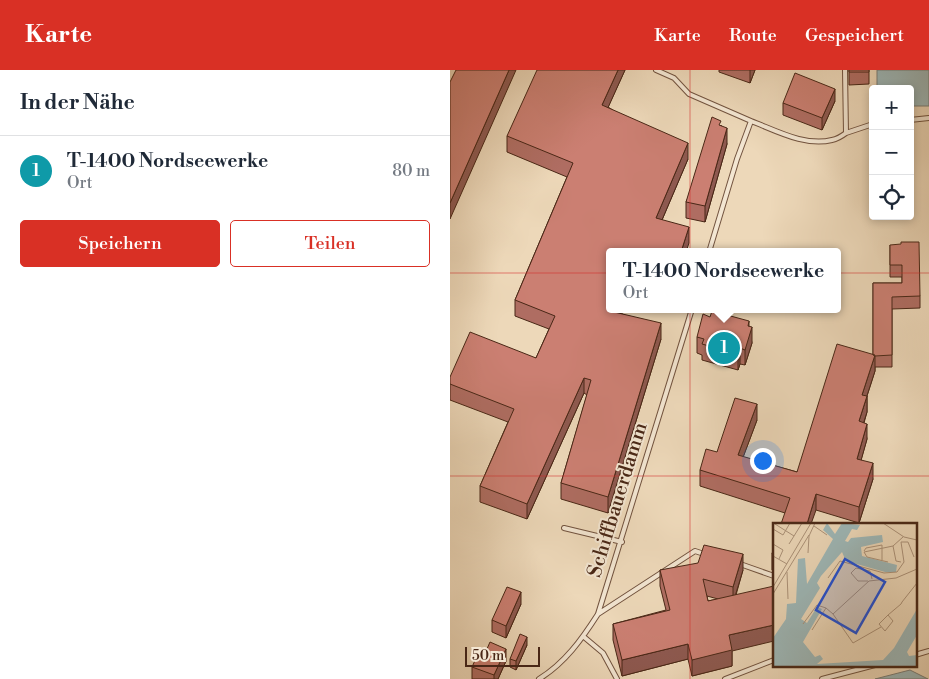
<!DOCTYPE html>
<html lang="de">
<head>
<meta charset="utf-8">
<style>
	body { margin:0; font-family:"Libre Bodoni",serif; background:#f2f2f3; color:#1f2937 }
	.controls { position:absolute; right:15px; top:15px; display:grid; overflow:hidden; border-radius:5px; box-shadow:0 2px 8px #0003 }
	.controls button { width:45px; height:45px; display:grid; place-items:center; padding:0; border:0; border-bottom:1px solid #e0e1e3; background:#fff; color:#1f2937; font:25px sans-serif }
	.scale { position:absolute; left:15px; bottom:12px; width:75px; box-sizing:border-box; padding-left:5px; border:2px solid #492716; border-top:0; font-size:14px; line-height:18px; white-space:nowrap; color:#492716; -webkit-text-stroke:4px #f3e6d2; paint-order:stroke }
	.you { position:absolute; left:312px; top:390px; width:18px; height:18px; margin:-12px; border:4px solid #fff; border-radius:50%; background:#1a73e8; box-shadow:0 0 0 8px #1a73e833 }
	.badge { display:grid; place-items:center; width:32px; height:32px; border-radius:50%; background:#d93025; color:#fff; font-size:16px; font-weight:700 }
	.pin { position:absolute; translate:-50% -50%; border:2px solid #fff; box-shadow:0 1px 5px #0006 }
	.popup { position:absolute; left:156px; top:178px; width:235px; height:65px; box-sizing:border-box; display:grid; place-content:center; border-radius:5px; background:#fff; filter:drop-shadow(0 1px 4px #0005); font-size:16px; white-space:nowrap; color:#747a83 }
	.popup b { font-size:19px; color:#1f2937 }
	.popup::after { content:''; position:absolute; left:50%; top:100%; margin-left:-10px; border:10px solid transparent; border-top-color:#fff }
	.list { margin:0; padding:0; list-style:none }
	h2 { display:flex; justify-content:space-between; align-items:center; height:65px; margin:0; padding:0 20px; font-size:21px }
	h2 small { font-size:16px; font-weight:400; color:#747a83 }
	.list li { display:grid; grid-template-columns:32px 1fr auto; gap:15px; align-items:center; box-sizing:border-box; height:70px; padding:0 20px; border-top:1px solid #e0e1e3 }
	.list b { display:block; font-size:19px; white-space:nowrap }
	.list p { margin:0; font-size:16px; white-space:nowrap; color:#747a83 }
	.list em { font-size:16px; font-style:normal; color:#747a83 }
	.actions { display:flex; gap:10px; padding:15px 20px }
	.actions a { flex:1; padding:11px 0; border:1px solid #d93025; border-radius:5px; text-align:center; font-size:18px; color:#d93025 }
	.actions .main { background:#d93025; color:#fff }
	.icon { flex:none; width:28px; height:28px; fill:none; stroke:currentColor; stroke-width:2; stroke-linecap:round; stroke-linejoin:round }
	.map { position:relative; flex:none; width:479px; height:609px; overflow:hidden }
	header { display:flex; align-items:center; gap:30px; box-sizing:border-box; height:70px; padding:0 25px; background:#d93025; color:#fff }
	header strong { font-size:24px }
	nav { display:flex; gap:28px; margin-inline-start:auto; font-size:18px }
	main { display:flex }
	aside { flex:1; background:#fff }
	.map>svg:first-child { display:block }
</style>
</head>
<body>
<header>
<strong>Karte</strong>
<nav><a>Karte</a><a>Route</a><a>Gespeichert</a></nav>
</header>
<main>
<aside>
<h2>In der Nähe<small></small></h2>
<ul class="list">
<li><span class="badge" style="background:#0f9aa8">1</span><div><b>T-1400 Nordseewerke</b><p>Ort</p></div><em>80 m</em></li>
</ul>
<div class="actions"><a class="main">Speichern</a><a>Teilen</a></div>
</aside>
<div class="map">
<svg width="479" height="609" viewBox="0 0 479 609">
	<rect width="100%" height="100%" fill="#edd8b9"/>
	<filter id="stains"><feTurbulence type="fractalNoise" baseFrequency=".004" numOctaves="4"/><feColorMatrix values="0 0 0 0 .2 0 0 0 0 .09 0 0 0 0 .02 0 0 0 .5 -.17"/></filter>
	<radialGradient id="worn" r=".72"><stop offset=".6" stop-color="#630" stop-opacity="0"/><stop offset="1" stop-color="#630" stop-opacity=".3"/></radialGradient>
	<path fill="#9db8b9" stroke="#7b7e78" d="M427,0H479V36H460V19H427Z
		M460,600L478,609H425Z"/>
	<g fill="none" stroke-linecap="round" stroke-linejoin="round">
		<defs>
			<path id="lane" d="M206,0L224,8L239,24L301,51
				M460,50L479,48
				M396,63L423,54
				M259,182L287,89L301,51C325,60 355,77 382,70C387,69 392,66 396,63L395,0
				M114,458L172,472
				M290,494L324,506
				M148,544L245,481L254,484
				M134,567L153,583L167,609
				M465,585L479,581
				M89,609C115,593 132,569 148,544L242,239
				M275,609L324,590
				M372,609L425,595"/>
		</defs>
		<use href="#lane" stroke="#72533f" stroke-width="6"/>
		<use href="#lane" stroke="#f3e6d2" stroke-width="4"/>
	</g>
	<path fill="#af6d62" stroke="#492716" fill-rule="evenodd" d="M175,0L158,37L238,89L212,150L239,173L160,182V239H172L171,243L211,269L158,443L111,429V413L137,325L134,323L77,449L30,432V416L58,352L0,330V307L86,288L99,259L65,246V230L117,107L57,82V66Z
		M269,0H305L300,13L269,2Z
		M399,0H419V14L399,15Z
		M385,31L372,60L333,45V33Z
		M271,55L277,74L255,152L236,148V132Z
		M440,175L470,226V238L442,239V297H425V301L417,326V342L414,353L417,369L411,390L423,409L409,453L366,440L335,443L250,416V400L267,382L307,350L293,387L347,402L423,285V213H452V207H440Z
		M299,257L302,273L295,295L290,294L288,300L252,290V285L247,283V267Z
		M324,477V501L322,500V484Z
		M210,500H293L286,525L282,581V596L242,606L238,589L172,606L163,570V554L216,540L210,516ZM257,526L268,529L258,531Z
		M71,534L56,568L42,562V550Z
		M77,575L66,600L60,597V589Z
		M33,588L56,591L48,609H22V597Z"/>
	<path fill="#8e5950" stroke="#492716" d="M59,0H66L0,149V133Z
		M168,0H175L152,51V35Z
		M300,0H305L300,13Z
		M385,19V31L372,60V48Z
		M277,58V74L255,152V136Z
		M238,73V89L206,164V148Z
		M239,157V173L236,182H231Z
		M165,239H172L164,258V242Z
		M299,251V265L302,257V273L295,295V280L298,256Z
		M211,253V269L158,443V427Z
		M290,278V294L288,300V284Z
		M425,285V301L412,341V325Z
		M134,308V323L77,449V434Z
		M417,326V342L409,367V351Z
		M307,334V350L288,401V385Z
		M417,354V369L407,405V389Z
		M423,393V409L409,453V437Z
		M366,424V440L361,454H357Z
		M293,484V500L283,533V517Z
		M71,522V534L56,568V556Z
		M324,555V571L282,581V596L242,606V590L279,565Z
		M77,567V575L66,600V591Z
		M238,574V589L172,606V590Z
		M56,579V591L48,609H44V605Z"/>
	<path fill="#cb7f72" stroke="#492716" d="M6,0H59L0,133V12Z
		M87,0H168L152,35L238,73L206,148L239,157L231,182H160V239H165L164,242L211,253L158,427L111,413L141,310L134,308L77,434L30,416L64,339L0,314V307L20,262L86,288L105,246L65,230L123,93L57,66Z
		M399,0H419V2H399Z
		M345,3L385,19L372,48L333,33Z
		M262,47L271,51L269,55L277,58L255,136L236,132Z
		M451,172H469L470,226L442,227V285L425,286L423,285V213H452V195H440V175L451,174Z
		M262,241L299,251L298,256L302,257L295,280L290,278L288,284L252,274L254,269L247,267L253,244L260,247Z
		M387,274L425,285L412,325L417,326L409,351L417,354L407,389L423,393L409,437L366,424L357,454H331L340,428L250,400L256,379L267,382L285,328L307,334L288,385L347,402Z
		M254,475L293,484L283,517L253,509L258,531L324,516V555L279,565L282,580L242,590L238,574L172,590L163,554L220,540L210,500L248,493Z
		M324,477V485L322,484Z
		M57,517L71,522L56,556L42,550Z
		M70,564L77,567L66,591L60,589Z
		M40,572L56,579L44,605L22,597L27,586L33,588Z"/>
	<path fill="none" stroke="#d62828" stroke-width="1" stroke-opacity="0.55" d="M240,0V609M0,203H479M0,406H479"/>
	<g text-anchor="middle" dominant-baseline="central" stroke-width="4" stroke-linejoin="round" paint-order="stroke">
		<g font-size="20" fill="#492716" stroke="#f3e6d2">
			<text transform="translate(168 430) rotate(-73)">Schiffbauerdamm</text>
		</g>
	</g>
	<g transform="translate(323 453)">
		<rect width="144" height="144" fill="#edd8b9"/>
		<path d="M54,0L62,11L69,0L87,2L84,7L79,6L72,18L75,19L78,15L109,12L110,19L88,24L89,33L124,42L123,49H112L73,38L69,29L48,53L44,60L47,65L28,96L34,100L44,84L49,86L30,119L42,134L47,132L50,136L44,141L110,137L121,125L144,86V112L134,129L136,133L144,132V144H0V115L13,96L14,81L23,80L25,36L32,35L34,61L60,16L50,7Z" fill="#9db8b9"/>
		<path fill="none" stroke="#ab9178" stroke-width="1" d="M110,0L131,14L144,17M2,1L21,13L16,21M41,3L54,12M0,6L10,12L17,0M21,13L29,0M128,19H135L141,34M0,21L10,27L6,36M120,23L123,38L128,39M91,28L93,25L109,22V37M91,29L120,23L130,14M91,29L94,34L115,39M35,30L36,13L42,0M0,33L14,41M14,49L15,76M55,55L67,38L111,50L124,49L131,39L128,19M95,58H85L78,50L83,45L97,48L99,56M0,64L38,0M0,71L36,12M60,91L80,120L108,104M115,92L120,98L112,108L106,101L115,92L128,81L129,79L144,60M30,101L44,82L53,85M39,107L53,85L60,91L96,58L123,55L144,46"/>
		<path fill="#1d4ed8" fill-opacity="0.15" stroke="#1d4ed8" stroke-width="2.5" d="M72,36L112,59L83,110L43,87Z"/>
		<rect width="144" height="144" fill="none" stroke="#492716" stroke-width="2.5"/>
	</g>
	<rect width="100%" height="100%" filter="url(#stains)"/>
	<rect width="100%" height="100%" fill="url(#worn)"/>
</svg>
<div class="controls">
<button>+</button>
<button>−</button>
<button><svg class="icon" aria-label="locate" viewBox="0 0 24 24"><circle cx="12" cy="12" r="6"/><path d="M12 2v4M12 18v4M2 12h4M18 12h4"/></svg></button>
</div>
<div class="scale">50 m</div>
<div class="you"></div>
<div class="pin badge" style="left:274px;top:278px;background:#0f9aa8">1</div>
<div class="popup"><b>T-1400 Nordseewerke</b>Ort</div>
</div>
</main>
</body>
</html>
